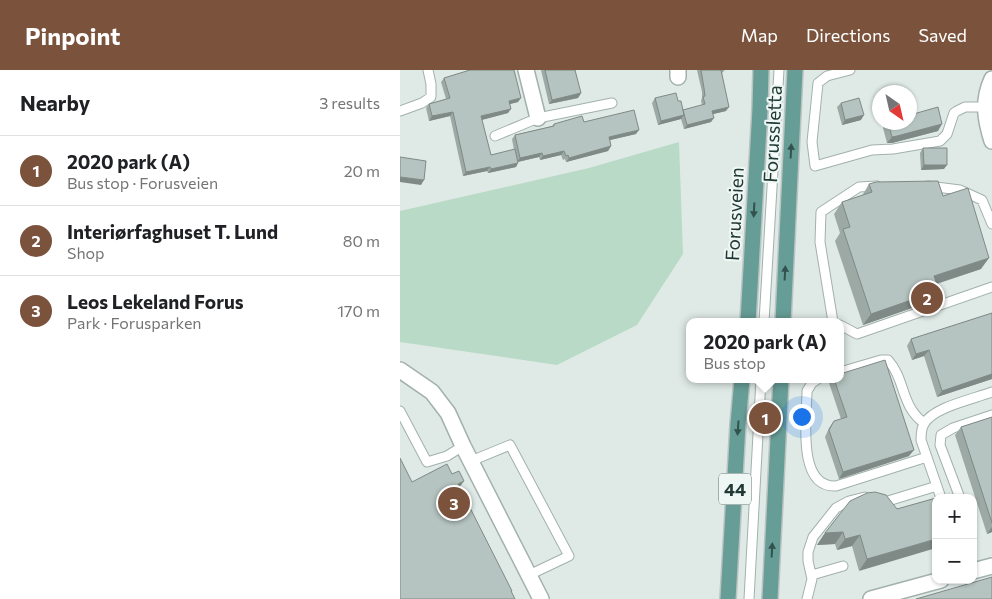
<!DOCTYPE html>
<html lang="en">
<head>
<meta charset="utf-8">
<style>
	body { margin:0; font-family:Commissioner,sans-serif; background:#f2f2f2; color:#202124 }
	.controls { position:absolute; right:15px; bottom:15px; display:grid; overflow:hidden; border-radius:10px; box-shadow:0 1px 4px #0004 }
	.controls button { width:45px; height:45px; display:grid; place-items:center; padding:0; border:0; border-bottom:1px solid #e0e0e0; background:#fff; color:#202124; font:25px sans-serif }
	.compass { position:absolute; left:472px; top:15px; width:45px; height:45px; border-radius:50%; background:#fff; box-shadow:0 1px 4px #0004; rotate:146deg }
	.you { position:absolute; left:401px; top:346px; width:18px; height:18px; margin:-12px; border:4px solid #fff; border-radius:50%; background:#1a73e8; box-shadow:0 0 0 8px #1a73e833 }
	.badge { display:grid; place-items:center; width:32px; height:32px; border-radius:50%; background:#7b533d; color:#fff; font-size:16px; font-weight:700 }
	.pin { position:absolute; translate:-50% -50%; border:2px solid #fff; box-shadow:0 1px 5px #0006 }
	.popup { position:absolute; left:286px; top:248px; width:158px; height:65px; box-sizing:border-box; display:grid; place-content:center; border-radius:10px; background:#fff; filter:drop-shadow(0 1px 4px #0005); font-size:16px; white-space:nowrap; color:#757577 }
	.popup b { font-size:19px; color:#202124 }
	.popup::after { content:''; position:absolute; left:50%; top:100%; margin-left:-10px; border:10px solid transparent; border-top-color:#fff }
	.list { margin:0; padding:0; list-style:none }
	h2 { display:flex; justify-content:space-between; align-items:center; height:65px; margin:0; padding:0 20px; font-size:21px }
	h2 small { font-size:16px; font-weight:400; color:#757577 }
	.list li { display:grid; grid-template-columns:32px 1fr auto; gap:15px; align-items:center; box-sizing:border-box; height:70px; padding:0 20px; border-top:1px solid #e0e0e0 }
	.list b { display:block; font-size:19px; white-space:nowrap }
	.list p { margin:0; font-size:16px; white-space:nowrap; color:#757577 }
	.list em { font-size:16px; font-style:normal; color:#757577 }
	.map { position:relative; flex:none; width:592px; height:529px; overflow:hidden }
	header { display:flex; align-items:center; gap:30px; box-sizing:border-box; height:70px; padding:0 25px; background:#7b533d; color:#fff }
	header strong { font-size:24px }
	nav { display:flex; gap:28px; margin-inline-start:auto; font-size:18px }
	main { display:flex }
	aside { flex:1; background:#fff }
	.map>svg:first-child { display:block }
</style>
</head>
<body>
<header>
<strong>Pinpoint</strong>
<nav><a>Map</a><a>Directions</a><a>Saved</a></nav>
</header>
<main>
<aside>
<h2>Nearby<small>3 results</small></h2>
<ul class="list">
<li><span class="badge">1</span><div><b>2020 park (A)</b><p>Bus stop · Forusveien</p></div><em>20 m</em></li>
<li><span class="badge">2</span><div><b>Interiørfaghuset T. Lund</b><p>Shop</p></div><em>80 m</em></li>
<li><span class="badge">3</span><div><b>Leos Lekeland Forus</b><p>Park · Forusparken</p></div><em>170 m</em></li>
</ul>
</aside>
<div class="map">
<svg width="592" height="529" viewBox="0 0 592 529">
	<rect width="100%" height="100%" fill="#dfeae6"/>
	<path fill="#b9dac6" d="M279,72L283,184L237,255L157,295L0,272V141L189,98Z"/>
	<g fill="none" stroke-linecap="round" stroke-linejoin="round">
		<defs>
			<path id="service" d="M450,0L427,6L418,13L412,72L415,96L472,80L493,79L540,71L547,64L554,43L557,41L565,37H585
				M0,41L22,33L31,27V14L28,0
				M95,66L138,48L212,33
				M528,116L560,120L582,130L592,154
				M364,252L379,0
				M433,252L420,172L421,142L459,117L477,116
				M440,255L457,264L592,217
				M440,302L481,290H488C506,310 500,335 524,353
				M418,309L412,313L407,321C407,345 396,418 436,416L527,387
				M0,341L27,392L47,386L63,376
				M71,391L110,375L169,486L129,505
				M541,428L521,370C521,364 521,359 524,354C533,337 574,329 592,322
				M560,428L540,375L541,365L553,358L592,345
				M480,430L488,431L537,416
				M412,505L443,496
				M349,529L361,309
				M407,529L412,509L408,491V482L413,467L436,438L449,431L465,427"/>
			<path id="minor" d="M126,0L138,48
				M278,7V0
				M592,9C582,31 585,49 592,71
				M0,300L32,322L48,343L63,376L141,529
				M573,501L592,496
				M471,529L541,510"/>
			<path id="primary" d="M348,252L360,39L361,0
				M383,252L395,0
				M328,529L338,354L342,309
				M370,529L381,309"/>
		</defs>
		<use href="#service" stroke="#a2b1ad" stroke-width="11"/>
		<use href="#minor" stroke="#a2b1ad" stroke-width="18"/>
		<use href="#primary" stroke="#bcc4c2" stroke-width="18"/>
		<use href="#service" stroke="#fff" stroke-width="9"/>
		<use href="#minor" stroke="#fff" stroke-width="15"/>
		<use href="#primary" stroke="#669d96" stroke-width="15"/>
	</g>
	<path fill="#9ca9a5" d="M67,0H114L118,32L110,34L108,43L81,50L91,85L114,80L112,69L115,65L152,56L154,54L184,52L236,64L210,70L211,76L208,81L166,92L165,89L163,90L161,85L140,90L139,87L118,92L116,97L88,103L87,101L63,106L50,46L29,51L26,38L29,34L46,29L41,12L44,8L67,1Z
		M141,0H175L181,23L178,28L149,34Z
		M297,0H325L322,3L326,41L313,44L311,52L284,59L281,49L258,55L252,33L255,28L278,31L283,40L302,35L301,31L302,28V22Z
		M441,33L461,50L442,55L437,37Z
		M487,52H510L538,61L492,73H487L483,58Z
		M523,78L544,99L521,100L520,83Z
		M469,114L543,126L581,199L537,214L530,228L516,233L512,238L463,255L435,171L440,163L434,144L442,132L462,126Z
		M592,243V309L537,327L524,286L512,290L507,276L511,269Z
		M431,309H440L509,386L439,409L425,367L429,358L434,351L441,349L429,313Z
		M592,347V462L587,464L555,365L561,357Z
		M536,428L459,501L452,476L437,480L435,474L417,475L425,463L497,439Z"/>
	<path fill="#7f8986" d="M181,23L178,28L149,34L152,30Z
		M121,28L118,32L106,35L109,31Z
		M329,37L326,41L309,45L312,41Z
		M111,39L108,43L78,51L81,46Z
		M53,42L50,46L29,51L32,46Z
		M284,45L281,49L258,55L261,51Z
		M464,45L461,50L442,55L445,50Z
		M314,48L311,52L284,59L287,55Z
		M542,54L538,61L492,73H487L492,67Z
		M239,60L236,64L206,71L209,67Z
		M211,76L208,81L166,92L169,88Z
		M164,81L161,85L140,90L143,86Z
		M142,83L139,87L117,92L120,88Z
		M118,93L116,97L88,103L91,99Z
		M524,95H547L544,99L521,100Z
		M90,97L87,101L63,106L66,102Z
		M0,107L24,110L21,115L0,112Z
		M589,188L581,199L526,217L534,206Z
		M538,217L530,228L516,233L512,238L463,255L471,244L519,223Z
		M529,280L524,286L512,290L516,284Z
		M592,304V309L537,327L542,321Z
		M514,380L509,386L439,409L443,402Z
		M64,411L59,418L58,414Z
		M592,457V462L587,464Z
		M443,462L435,474L417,475L425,463Z
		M460,465L452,476L437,480L445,469Z
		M536,469V478L459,501L467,489Z"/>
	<path fill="#b5c4c0" stroke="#7f8986" d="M70,0H114L121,28L109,31L111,39L81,46L91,85L115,79L118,93L91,99L90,97L66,102L53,42L32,46L29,34L50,28L44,8Z
		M145,0H175L181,23L152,30Z
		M301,0H321L329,37L312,41L314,48L287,55L283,40L305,34L303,27L305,26L304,18Z
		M276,23L278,31H281L284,45L261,51L255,28Z
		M459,28L464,45L445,50L441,33Z
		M538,37L542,54L497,66L492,67L488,52H510V45Z
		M234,40L239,60L209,67L211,76L169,88L168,85L166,86L164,81L143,86L142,83L120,88L115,65L154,56V54L182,46L184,52Z
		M523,78H547V95H524Z
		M0,87L26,91L24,110L0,107Z
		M538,111L543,126L568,118L589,188L534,206L538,217L519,223L520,227L471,244L443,159L450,157L442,132L472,122L469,114L476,112Z
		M592,243V304L542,321L529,280L516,284L511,269Z
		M485,290L514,380L443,402L429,360L434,351L447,347L434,309H440V304Z
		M592,347V453L561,357Z
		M0,388L12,412L47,394L52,404L59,401L64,411L58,414L112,521H111L115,529H0Z
		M475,422L486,425L497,439L536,428V469L467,489L460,465L445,469L443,462L425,463L450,431L467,423Z
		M592,507V529H516Z"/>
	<defs><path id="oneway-solid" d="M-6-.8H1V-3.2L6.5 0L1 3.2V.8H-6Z" transform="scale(1.25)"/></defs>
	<g fill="#32524d">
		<use href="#oneway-solid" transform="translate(391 81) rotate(-87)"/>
		<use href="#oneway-solid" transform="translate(354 140) rotate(93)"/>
		<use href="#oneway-solid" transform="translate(385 203) rotate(-87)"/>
		<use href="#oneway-solid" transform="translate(338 358) rotate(94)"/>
		<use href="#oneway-solid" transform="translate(372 480) rotate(-87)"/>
	</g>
	<g text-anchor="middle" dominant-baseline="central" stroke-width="4" stroke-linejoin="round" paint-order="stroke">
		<rect fill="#eff7f4" stroke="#5f726e" stroke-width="1" x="319" y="403.5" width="32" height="31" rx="4"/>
		<g font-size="18" font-weight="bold" fill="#213935">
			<text x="335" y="419">44</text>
		</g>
		<g font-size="19" fill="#213935" stroke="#eff7f4">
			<text transform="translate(372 64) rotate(-87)">Forussletta</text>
			<text transform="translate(334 144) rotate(-87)">Forusveien</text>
		</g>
	</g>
</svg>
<div class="controls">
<button>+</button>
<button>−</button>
</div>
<svg class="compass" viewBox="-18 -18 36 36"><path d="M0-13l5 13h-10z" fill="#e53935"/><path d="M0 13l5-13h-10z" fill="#757577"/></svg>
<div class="you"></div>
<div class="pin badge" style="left:365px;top:348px">1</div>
<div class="popup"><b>2020 park (A)</b>Bus stop</div>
<div class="pin badge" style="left:527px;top:228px">2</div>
<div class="pin badge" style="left:54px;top:433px">3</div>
</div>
</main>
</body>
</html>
